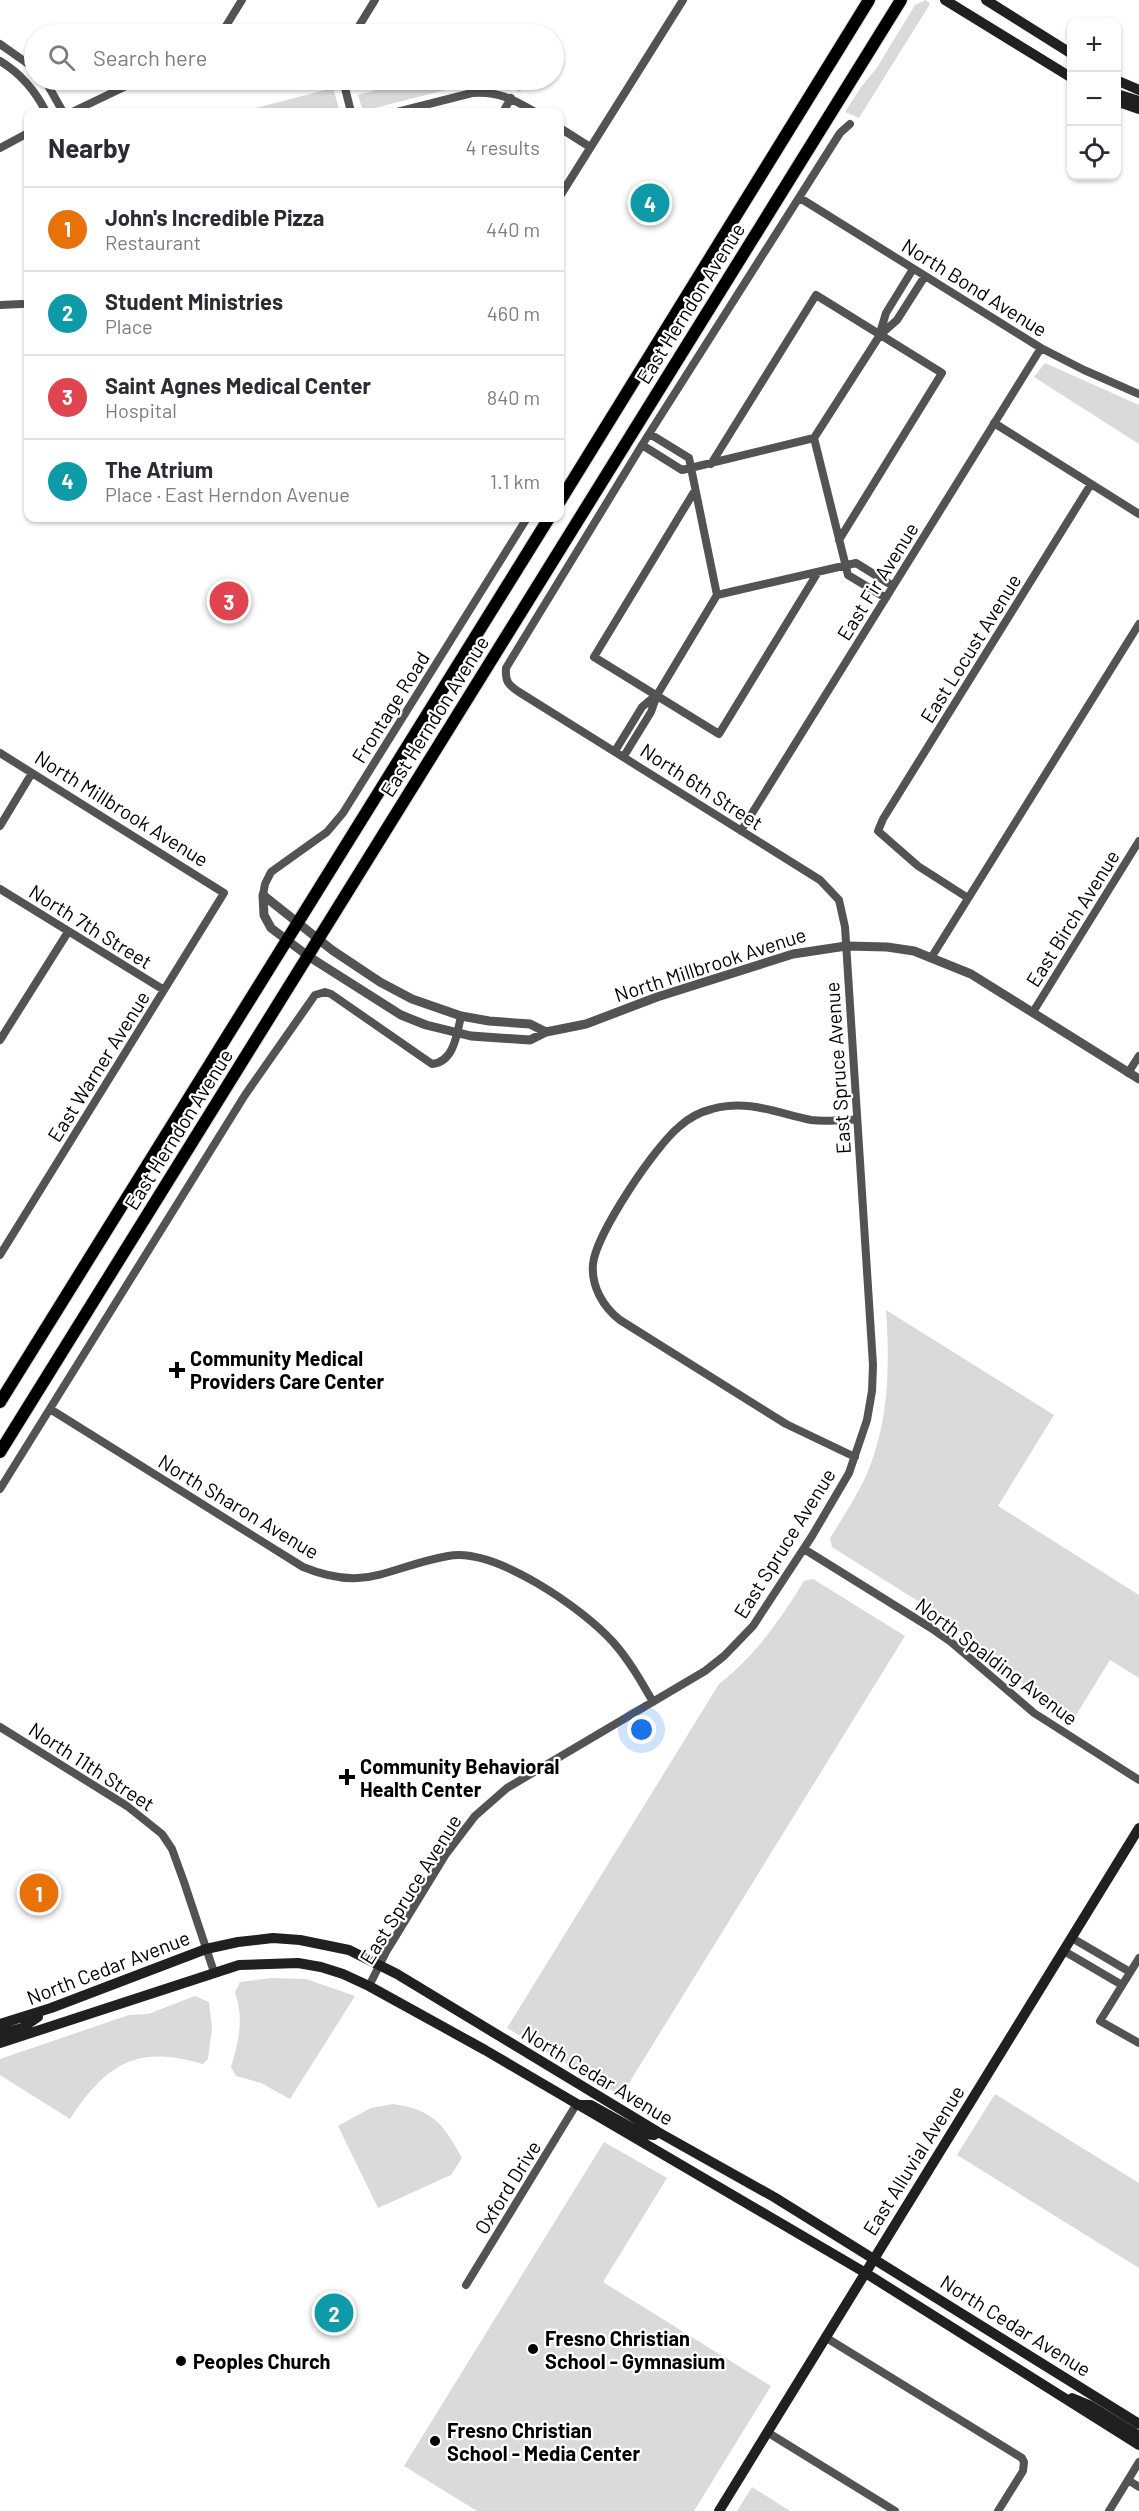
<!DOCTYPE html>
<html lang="en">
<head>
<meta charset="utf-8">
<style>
	body { margin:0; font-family:Barlow,sans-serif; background:#f7f7f7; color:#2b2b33 }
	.controls { position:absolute; right:18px; top:18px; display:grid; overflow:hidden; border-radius:12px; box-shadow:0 2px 4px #0004 }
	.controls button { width:54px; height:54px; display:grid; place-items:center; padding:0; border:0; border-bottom:2px solid #e1e1e2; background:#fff; color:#2b2b33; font:30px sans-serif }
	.you { position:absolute; left:642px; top:1730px; width:21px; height:21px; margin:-15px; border:4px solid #fff; border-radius:50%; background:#1a73e8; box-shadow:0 0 0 9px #1a73e833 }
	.badge { display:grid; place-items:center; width:39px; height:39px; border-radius:50%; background:#1a73e8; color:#fff; font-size:20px; font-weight:700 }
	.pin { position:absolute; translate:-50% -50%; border:3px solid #fff; box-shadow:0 2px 6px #0006 }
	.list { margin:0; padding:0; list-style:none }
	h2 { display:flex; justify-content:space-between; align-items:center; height:78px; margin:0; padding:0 24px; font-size:26px }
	h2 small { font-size:20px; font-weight:400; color:#7c7c81 }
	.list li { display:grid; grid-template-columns:39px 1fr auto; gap:18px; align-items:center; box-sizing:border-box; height:84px; padding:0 24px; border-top:2px solid #e1e1e2 }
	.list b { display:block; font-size:22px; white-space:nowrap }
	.list p { margin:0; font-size:20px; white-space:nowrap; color:#7c7c81 }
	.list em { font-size:20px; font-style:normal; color:#7c7c81 }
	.icon { flex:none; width:33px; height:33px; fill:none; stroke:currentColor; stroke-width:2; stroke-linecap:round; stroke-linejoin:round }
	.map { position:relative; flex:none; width:1139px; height:2511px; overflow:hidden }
	.search { position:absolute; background:#fff; box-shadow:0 2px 4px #0004; left:24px; top:24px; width:540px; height:66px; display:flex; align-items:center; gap:15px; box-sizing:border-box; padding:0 21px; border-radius:33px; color:#7c7c81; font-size:22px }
	.panel { position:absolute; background:#fff; box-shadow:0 2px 4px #0004; left:24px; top:108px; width:540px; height:414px; border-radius:12px }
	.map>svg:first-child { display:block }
</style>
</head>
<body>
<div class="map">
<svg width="1139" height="2511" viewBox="0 0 1139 2511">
	<rect width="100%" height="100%" fill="#fff"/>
	<path fill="#dadada" d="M926,0L930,4L859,118L845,112L861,87L876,69L915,5Z
		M413,80H527L520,92L501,84L473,83L367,110L362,108L358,95Z
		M333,88L340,112H240Z
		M1045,363L1139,405V444L1034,377Z
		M886,1310L1054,1415L998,1506L1139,1595V1678L1110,1660L1073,1720L1033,1692L948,1620L832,1547L830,1538C842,1519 855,1499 865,1478C889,1425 890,1367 886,1310Z
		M813,1579L905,1636L621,2096L507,2028L719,1684C756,1655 780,1620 804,1581Z
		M272,1978L306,1979L355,1996L290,2099L261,2083L236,2076L231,2067C239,2041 244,2018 235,1992L240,1982Z
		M195,1996L209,2002L212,2028L208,2059L203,2064C136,2044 106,2064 70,2119L0,2075V2059L129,2015L148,2014Z
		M995,2094L1139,2183V2268L957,2155Z
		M393,2104C433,2110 443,2123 462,2158L451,2175L378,2208L338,2126L371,2108Z
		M604,2142L667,2178L603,2282L771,2386L694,2511H477L404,2466Z
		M752,2487L790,2511H737Z"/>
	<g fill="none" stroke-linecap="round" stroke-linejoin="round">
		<defs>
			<path id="primary" d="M560,501L869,0
				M0,1402L549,518
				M0,1452L901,0"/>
		</defs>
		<use href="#primary" stroke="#dbdbdb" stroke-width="14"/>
		<path stroke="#535353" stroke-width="8" d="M221,34L242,0
			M354,34L375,0
			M0,44L34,68
			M0,61C20,73 36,92 46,112
			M45,80L63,112
			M343,80L351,112
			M72,112L139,80
			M397,112L472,93C498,91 513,99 535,112
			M503,112L511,98
			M560,128L590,147
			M0,148L28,133
			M560,196L683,0
			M800,198L1041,348L1084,370L1139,394
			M0,305L22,304
			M880,333L886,313L913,269
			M994,423L1139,514
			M650,434L689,458L717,595L856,563L893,586
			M814,438L880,335L897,320L925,276
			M642,445L682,470L814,438L848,575L886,598
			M711,464L816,295L942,373L839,540
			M694,492L594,657L719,734L818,572
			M615,751L642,707L655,696
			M0,753L224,893L0,1255
			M624,756L651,712L657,695L717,595
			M0,826L32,773
			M741,831L1041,348
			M0,889L164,990
			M263,895L265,884L271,872L327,832L343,813L527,518
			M968,898L918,866L878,831L883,819L1091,484
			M931,958L1139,624
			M1033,1012L1139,841
			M0,1040L68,932
			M1128,1073L1139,1056
			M50,1409L303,1567C367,1593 387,1567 448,1556C495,1547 582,1608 613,1642C629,1660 641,1681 653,1702
			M855,1457L786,1424L620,1320C603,1307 591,1286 593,1264C596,1234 655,1146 680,1126C689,1118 700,1112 712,1109C748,1099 777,1113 811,1120C826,1122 842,1120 857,1119
			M0,1489L245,1095L315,995L325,992L331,994L432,1064C454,1062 457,1034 461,1016
			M804,1549L931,1628L951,1642L1034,1713L1139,1780
			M0,1727L127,1806L162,1834L172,1849L184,1882L214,1972
			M1072,1938L1130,1972
			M1064,1951L1122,1985
			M1139,1958L1100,2021L1139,2043
			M369,1986L386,1952L446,1854L475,1816L507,1788L705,1671L724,1656L753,1626L812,1536L849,1473L867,1420L872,1391L873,1365L845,927L839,900L820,880L519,692C508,685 505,681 506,668L642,445L840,133L850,124
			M466,2285L576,2105
			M825,2337L1022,2458L1024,2462L1023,2471L998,2511
			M767,2432L895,2511
			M1128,2480L1139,2487
			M1109,2511L1139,2462"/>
		<path stroke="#535353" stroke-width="9" d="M263,895L264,915L271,928L308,956L401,1015L426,1025L471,1036L530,1040L546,1032L586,1024L657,997L793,954L846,946L887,947L914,951L971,974L1139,1079
			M263,895L332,950L380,982L412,999L461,1016L489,1021L530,1024L546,1032"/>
		<path stroke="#202020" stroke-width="10" d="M945,0L1072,78
			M986,0L1072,54
			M1116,80L1139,90
			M1116,96L1120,95L1139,101
			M1116,101L1139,109
			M0,2024L51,2008L206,1949L238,1942L273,1938L300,1940L349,1950L397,1974L658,2132L774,2197L1139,2424
			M0,2034L22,2028L38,2017
			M0,2043L239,1965L298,1963L321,1967L343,1974L369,1986L485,2050L864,2272L1139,2445
			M577,2105H591L643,2134L654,2135L658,2132
			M1072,2398L1089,2405L1139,2436
			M719,2511L1139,1828"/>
		<use href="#primary" stroke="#000" stroke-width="12"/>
	</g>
	<g fill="#000" stroke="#fff" stroke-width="2">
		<path d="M174 1361h6v6h6v6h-6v6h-6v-6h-6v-6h6z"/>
		<path d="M344 1768h6v6h6v6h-6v6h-6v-6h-6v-6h6z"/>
		<circle cx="533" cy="2349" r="6"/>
		<circle cx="181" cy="2361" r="6"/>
		<circle cx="435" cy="2441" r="6"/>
	</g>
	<g text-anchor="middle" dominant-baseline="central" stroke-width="4.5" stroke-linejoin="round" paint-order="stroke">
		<g font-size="20" fill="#000" stroke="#fff">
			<text transform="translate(975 287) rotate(32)">North Bond Avenue</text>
			<text transform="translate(690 303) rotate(-58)">East Herndon Avenue</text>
			<text transform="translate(877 581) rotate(-58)">East Fir Avenue</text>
			<text transform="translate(970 648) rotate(-58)">East Locust Avenue</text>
			<text transform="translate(390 707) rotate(-58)">Frontage Road</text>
			<text transform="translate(434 716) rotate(-58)">East Herndon Avenue</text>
			<text transform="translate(702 786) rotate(33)">North 6th Street</text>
			<text transform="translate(122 808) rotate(32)">North Millbrook Avenue</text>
			<text transform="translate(1072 918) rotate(-58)">East Birch Avenue</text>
			<text transform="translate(91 926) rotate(32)">North 7th Street</text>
			<text transform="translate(710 964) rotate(-18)">North Millbrook Avenue</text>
			<text transform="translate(98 1066) rotate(-58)">East Warner Avenue</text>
			<text transform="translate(837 1068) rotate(-94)">East Spruce Avenue</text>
			<text transform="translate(178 1129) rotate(-58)">East Herndon Avenue</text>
			<text transform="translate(239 1506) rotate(31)">North Sharon Avenue</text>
			<text transform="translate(784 1543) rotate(-58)">East Spruce Avenue</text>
			<text transform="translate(997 1661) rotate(37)">North Spalding Avenue</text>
			<text transform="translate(92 1766) rotate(33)">North 11th Street</text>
			<text transform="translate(410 1889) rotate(-58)">East Spruce Avenue</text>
			<text transform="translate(108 1967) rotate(-21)">North Cedar Avenue</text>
			<text transform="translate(598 2075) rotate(31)">North Cedar Avenue</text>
			<text transform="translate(913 2160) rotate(-58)">East Alluvial Avenue</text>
			<text transform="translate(507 2187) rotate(-58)">Oxford Drive</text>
			<text transform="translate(1016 2325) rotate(32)">North Cedar Avenue</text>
		</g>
		<g font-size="20" font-weight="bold" fill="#000" stroke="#fff" text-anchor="start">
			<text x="190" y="1358">Community Medical<tspan x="190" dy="23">Providers Care Center</tspan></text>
			<text x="360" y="1766">Community Behavioral<tspan x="360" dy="23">Health Center</tspan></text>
			<text x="545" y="2338">Fresno Christian<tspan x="545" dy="23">School - Gymnasium</tspan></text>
			<text x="193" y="2361">Peoples Church</text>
			<text x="447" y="2430">Fresno Christian<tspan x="447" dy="23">School - Media Center</tspan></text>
		</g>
	</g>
</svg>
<div class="controls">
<button>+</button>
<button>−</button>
<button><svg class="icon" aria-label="locate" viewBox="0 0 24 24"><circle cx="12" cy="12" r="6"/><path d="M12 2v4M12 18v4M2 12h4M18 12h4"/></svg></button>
</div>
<div class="you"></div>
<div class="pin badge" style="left:39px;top:1893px;background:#e8710a">1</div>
<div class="pin badge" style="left:334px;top:2313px;background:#0f9aa8">2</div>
<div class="pin badge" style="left:229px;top:601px;background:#e0444e">3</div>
<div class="pin badge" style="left:650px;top:203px;background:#0f9aa8">4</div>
<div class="search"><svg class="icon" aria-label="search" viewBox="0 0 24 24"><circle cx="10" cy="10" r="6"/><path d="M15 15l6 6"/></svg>Search here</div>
<section class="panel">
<h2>Nearby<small>4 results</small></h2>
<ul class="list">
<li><span class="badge" style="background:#e8710a">1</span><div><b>John's Incredible Pizza</b><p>Restaurant</p></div><em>440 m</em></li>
<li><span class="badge" style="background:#0f9aa8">2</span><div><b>Student Ministries</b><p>Place</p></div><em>460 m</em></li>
<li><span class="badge" style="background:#e0444e">3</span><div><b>Saint Agnes Medical Center</b><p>Hospital</p></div><em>840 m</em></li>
<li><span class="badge" style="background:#0f9aa8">4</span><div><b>The Atrium</b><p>Place · East Herndon Avenue</p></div><em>1.1 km</em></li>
</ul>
</section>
</div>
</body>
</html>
